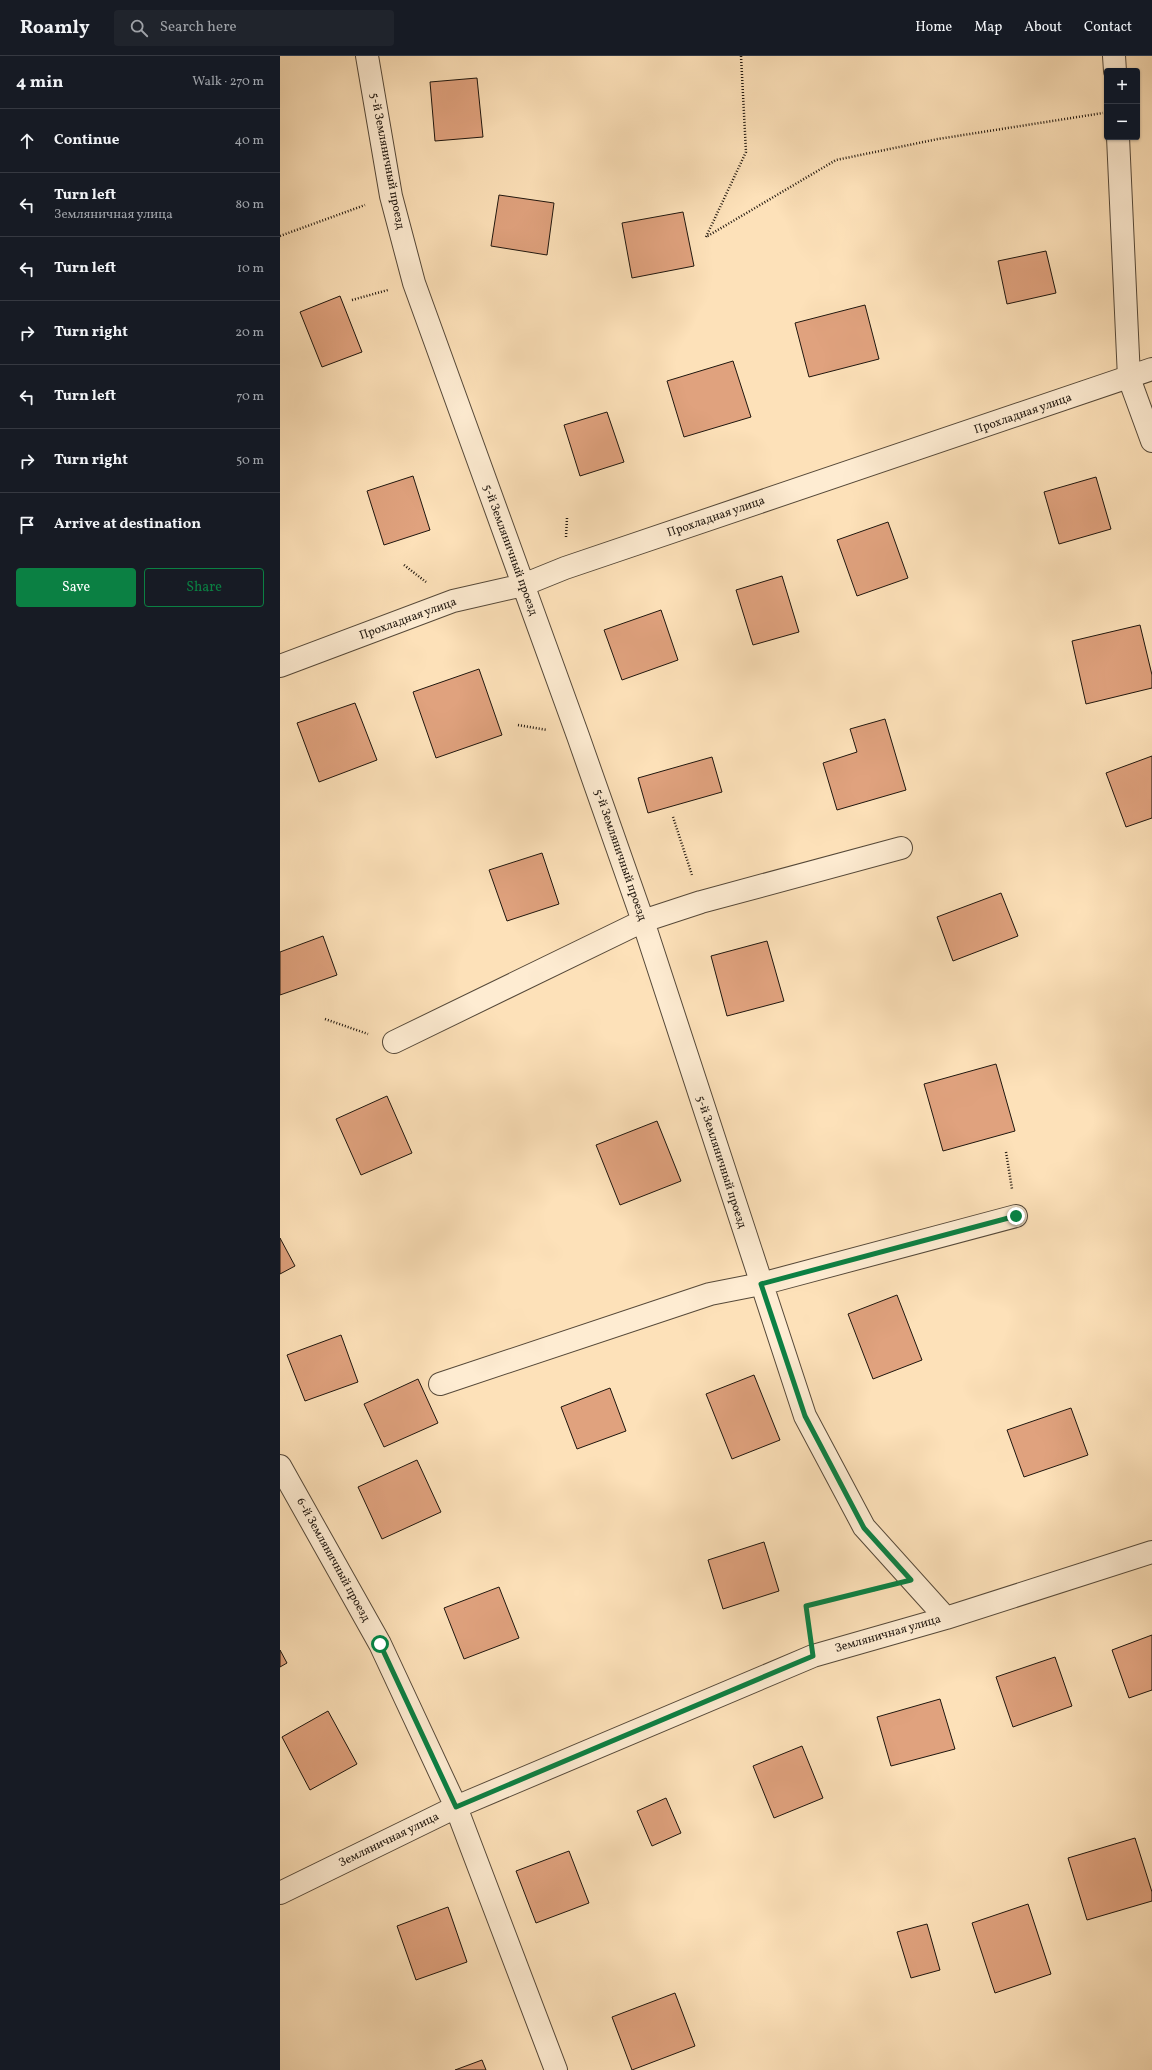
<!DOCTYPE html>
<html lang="en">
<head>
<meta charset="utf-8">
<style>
	body { margin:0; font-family:Vollkorn,serif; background:#20242c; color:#f1f3f6 }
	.controls { position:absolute; right:12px; top:12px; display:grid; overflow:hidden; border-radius:4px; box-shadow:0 1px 3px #0004 }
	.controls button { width:36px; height:36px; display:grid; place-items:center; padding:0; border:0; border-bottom:1px solid #363941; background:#171b24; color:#f1f3f6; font:20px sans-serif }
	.stop { position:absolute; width:12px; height:12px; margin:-9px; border:3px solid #0b8043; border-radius:50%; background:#fff }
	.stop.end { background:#0b8043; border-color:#fff; box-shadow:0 1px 4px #0008 }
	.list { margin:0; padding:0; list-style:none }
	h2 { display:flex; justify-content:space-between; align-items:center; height:52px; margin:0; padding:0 16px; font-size:17px }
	h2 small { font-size:13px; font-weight:400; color:#9ea1a6 }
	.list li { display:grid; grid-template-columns:26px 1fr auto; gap:12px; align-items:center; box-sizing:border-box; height:64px; padding:0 16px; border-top:1px solid #363941 }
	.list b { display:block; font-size:15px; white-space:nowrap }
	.list p { margin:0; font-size:13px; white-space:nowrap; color:#9ea1a6 }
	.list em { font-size:13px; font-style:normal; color:#9ea1a6 }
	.actions { display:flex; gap:8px; padding:12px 16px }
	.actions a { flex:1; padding:9px 0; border:1px solid #0b8043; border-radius:4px; text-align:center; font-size:14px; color:#0b8043 }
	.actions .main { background:#0b8043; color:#fff }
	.icon { flex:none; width:22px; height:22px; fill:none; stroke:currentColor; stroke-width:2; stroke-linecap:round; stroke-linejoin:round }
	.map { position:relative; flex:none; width:872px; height:2014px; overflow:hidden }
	header { display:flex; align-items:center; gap:24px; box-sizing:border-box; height:56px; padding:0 20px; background:#171b24; border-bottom:1px solid #363941 }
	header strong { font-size:19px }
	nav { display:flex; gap:22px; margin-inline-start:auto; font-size:14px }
	.search { width:280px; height:36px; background:#20242c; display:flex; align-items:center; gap:10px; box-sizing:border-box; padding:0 14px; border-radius:4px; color:#9ea1a6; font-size:15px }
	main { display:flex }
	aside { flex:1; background:#171b24 }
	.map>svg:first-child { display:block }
</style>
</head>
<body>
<header>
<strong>Roamly</strong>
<div class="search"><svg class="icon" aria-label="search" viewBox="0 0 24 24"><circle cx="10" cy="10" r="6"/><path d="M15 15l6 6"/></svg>Search here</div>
<nav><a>Home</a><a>Map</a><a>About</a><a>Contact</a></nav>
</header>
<main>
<aside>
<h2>4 min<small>Walk · 270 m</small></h2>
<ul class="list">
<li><svg class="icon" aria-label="ahead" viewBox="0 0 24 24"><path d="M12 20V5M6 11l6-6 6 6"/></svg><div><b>Continue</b></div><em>40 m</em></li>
<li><svg class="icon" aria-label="left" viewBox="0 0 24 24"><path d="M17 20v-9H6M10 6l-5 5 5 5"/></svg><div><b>Turn left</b><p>Земляничная улица</p></div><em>80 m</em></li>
<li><svg class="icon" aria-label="left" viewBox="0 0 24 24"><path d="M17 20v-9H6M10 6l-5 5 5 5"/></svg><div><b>Turn left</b></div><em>10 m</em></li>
<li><svg class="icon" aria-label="right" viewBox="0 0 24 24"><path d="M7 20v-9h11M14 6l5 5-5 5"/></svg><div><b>Turn right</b></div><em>20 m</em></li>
<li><svg class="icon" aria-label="left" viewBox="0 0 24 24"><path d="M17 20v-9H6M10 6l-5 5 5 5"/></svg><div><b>Turn left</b></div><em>70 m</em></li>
<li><svg class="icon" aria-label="right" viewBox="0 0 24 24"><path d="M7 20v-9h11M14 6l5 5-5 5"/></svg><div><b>Turn right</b></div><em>50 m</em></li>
<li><svg class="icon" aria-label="arrive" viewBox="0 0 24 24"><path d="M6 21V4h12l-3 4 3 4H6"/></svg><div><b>Arrive at destination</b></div></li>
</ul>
<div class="actions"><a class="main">Save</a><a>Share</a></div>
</aside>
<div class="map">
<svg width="872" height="2014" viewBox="0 0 872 2014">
	<rect width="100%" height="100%" fill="#fde1b9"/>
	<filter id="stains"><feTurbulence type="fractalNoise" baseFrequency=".005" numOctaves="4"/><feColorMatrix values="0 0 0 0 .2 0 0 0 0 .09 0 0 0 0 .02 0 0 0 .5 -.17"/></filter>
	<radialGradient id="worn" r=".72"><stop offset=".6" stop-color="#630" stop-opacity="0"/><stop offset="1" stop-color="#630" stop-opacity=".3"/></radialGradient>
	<path fill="#e0a27e" stroke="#1f160e" d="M197,22L203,81L155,85L150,26Z
		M219,139L274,147L267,199L211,190Z
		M403,156L414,210L352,222L342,167Z
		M766,195L776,237L727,248L718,205Z
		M60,240L82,296L42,311L20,256Z
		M585,249L599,303L529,321L515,267Z
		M453,305L471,361L404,381L387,325Z
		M327,356L344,406L300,420L284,369Z
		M133,420L150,474L104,489L87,435Z
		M816,421L831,473L779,488L764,436Z
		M608,466L628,522L577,540L557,484Z
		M502,520L519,576L473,589L456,534Z
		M381,554L398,604L342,624L324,574Z
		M860,569L872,619V632L806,648L792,585Z
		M199,613L222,679L156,702L133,636Z
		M75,647L97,704L39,726L17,667Z
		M605,663L626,734L557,754L543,707L577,696L570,673Z
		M872,700V762L846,771L826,717Z
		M432,701L442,736L368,757L358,722Z
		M262,797L279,848L227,865L209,814Z
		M721,837L738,880L673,905L657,861Z
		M43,880L57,919L0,939V896Z
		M487,885L504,945L447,960L431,900Z
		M716,1008L735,1075L663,1095L644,1028Z
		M107,1040L132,1097L81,1119L56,1063Z
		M377,1065L401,1125L340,1149L316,1089Z
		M0,1182L15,1210L0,1218Z
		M617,1239L642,1304L593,1323L568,1258Z
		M61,1279L78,1326L25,1345L7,1299Z
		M474,1319L500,1384L452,1403L426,1338Z
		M138,1323L158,1367L104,1391L84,1348Z
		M330,1332L346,1375L297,1393L281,1351Z
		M791,1352L808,1399L744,1421L727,1374Z
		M137,1404L161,1456L102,1483L78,1431Z
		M484,1486L499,1535L443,1553L428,1504Z
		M219,1531L239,1582L184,1603L164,1552Z
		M872,1579V1634L849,1642L832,1594Z
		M0,1594L7,1607L0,1611Z
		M775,1601L792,1650L733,1671L716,1621Z
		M660,1643L675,1693L611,1710L597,1661Z
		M48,1655L77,1708L30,1734L2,1681Z
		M522,1690L543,1742L494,1762L473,1710Z
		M386,1742L401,1777L372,1790L357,1755Z
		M855,1782L872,1836V1845L807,1864L788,1802Z
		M289,1795L309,1847L256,1867L236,1815Z
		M748,1848L771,1918L715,1937L692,1867Z
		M168,1851L187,1906L136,1924L117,1870Z
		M647,1868L660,1914L631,1922L617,1876Z
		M395,1937L415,1990L352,2014L332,1961Z
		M202,2004L206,2014H175Z"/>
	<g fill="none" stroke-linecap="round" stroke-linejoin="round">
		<defs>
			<path id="minor" d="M87,0L111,140L134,227L298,680L363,865L525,1360L584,1471L666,1562
				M834,0L835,15
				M838,81L849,322L872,385
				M0,610L173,545L243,529L285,512L872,313
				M114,986L363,865L421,846L621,792
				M160,1328L430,1238L481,1228L736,1160
				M0,1410L100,1588L176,1751L276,2014
				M0,1837L176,1751L533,1600L666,1562L872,1496"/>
		</defs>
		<use href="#minor" stroke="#564939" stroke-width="24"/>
		<path stroke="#1f160e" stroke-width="2.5" stroke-dasharray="1 2" stroke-linecap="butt" d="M461,0L466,96L426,181L556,104L658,83L823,57
			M0,180L85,149
			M72,244L108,234
			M286,481L287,462
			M124,509L146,526
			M238,669L267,674
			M393,761L412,819
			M45,963L88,978
			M726,1096L732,1133
			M529,1573L526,1550L602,1532"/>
		<use href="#minor" stroke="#feecd2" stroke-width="22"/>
	</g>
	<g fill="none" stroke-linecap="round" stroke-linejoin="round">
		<path stroke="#0b8043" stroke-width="5" d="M100,1588L176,1751L533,1600L526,1550L631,1524L584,1472L525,1360L481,1228L736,1160"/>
	</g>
	<g text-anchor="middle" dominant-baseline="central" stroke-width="3.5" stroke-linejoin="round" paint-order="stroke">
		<g font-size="12" fill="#1f160e" stroke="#feecd2">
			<text transform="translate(107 105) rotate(79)">5-й Земляничный проезд</text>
			<text transform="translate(743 358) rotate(-19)">Прохладная улица</text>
			<text transform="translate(436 461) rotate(-19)">Прохладная улица</text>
			<text transform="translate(230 494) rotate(70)">5-й Земляничный проезд</text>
			<text transform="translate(128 563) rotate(-20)">Прохладная улица</text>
			<text transform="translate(340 799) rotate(71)">5-й Земляничный проезд</text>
			<text transform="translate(441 1106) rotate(72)">5-й Земляничный проезд</text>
			<text transform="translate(53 1504) rotate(61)">6-й Земляничный проезд</text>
			<text transform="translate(608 1578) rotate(-16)">Земляничная улица</text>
			<text transform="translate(109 1784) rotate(-26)">Земляничная улица</text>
		</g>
	</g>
	<rect width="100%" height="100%" filter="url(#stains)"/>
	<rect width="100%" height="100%" fill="url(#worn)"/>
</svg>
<div class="controls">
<button>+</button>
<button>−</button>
</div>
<div class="stop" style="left:100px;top:1588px"></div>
<div class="stop end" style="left:736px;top:1160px"></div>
</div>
</main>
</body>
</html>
